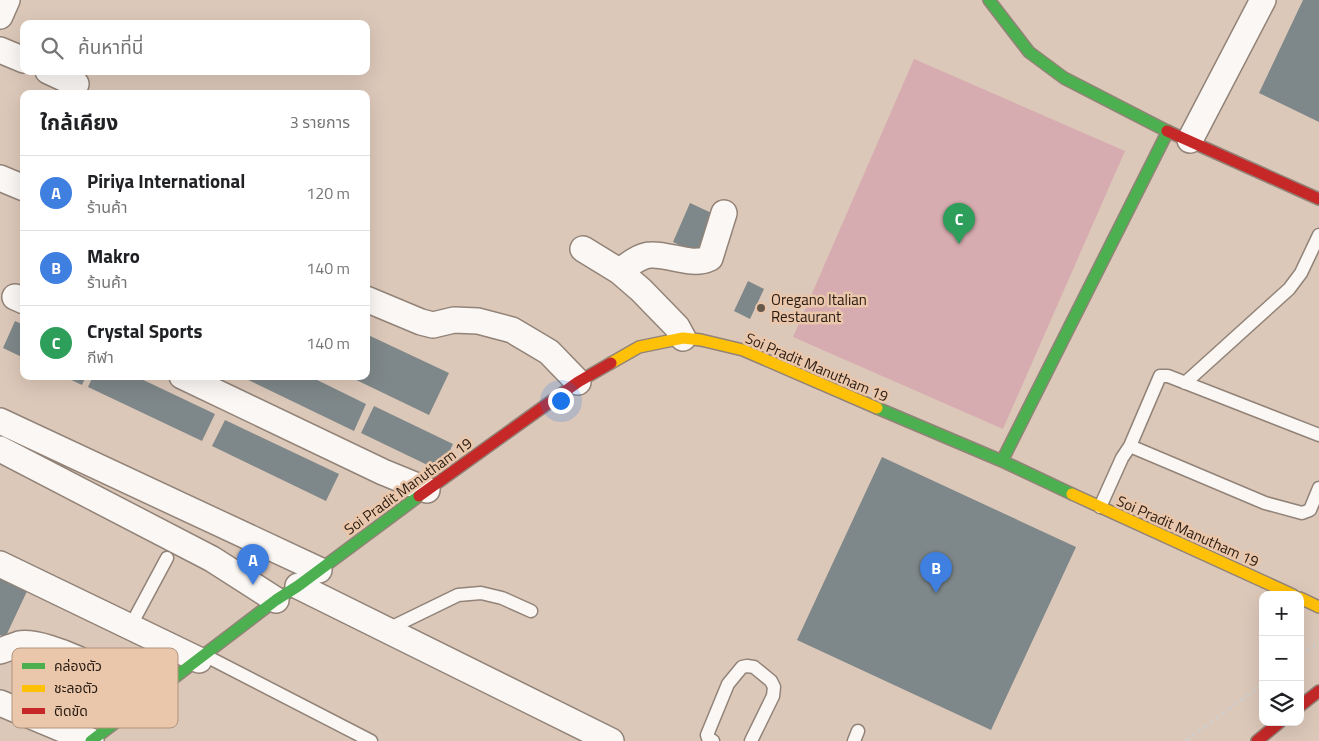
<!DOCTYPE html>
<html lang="th">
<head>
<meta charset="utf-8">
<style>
	body { margin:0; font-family:"Titillium Web","Noto Sans Thai",sans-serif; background:#f6f6f6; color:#202124 }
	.controls { position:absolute; right:15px; bottom:15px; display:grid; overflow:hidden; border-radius:10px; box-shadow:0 5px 20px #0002 }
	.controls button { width:45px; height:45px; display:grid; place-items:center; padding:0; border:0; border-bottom:1px solid #e0e0e0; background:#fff; color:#202124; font:25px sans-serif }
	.you { position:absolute; left:560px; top:400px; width:18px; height:18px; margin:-12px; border:4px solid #fff; border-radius:50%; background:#1a73e8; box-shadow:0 0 0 8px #1a73e833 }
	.badge { display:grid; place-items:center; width:32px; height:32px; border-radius:50%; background:#b45309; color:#fff; font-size:16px; font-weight:700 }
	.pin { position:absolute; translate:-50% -41px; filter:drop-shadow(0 1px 2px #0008) }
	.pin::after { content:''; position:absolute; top:26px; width:18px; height:15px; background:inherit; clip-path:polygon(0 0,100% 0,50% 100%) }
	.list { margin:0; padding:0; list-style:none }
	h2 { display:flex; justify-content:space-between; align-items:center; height:65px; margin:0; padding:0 20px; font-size:21px }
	h2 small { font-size:16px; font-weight:400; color:#757577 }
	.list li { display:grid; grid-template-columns:32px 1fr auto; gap:15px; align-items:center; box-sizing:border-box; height:75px; padding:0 20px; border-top:1px solid #e0e0e0 }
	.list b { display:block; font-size:19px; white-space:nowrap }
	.list p { margin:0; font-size:16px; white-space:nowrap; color:#757577 }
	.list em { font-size:16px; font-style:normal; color:#757577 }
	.icon { flex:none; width:28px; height:28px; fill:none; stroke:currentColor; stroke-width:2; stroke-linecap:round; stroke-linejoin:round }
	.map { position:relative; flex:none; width:1319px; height:741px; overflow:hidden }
	.search { position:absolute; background:#fff; box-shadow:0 5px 20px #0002; left:20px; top:20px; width:350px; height:55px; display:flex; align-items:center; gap:12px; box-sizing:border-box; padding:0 18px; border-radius:10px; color:#757577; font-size:19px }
	.panel { position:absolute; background:#fff; box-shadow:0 5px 20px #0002; left:20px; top:90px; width:350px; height:290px; border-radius:10px }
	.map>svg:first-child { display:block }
</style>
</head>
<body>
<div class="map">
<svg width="1319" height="741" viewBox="0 0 1319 741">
	<rect width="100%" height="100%" fill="#dcc8b9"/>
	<path fill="#d7acb0" d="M914,59L1125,151L1003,429L793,337Z"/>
	<path fill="#7e8789" d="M1303,0H1319V122L1259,93Z
		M690,203L716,215L698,254L673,242Z
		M748,281L764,289L750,319L734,311Z
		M15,321L24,325V358L3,348Z
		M366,334L449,373L429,415L348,376H366Z
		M63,376H86L82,385Z
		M93,376H135L215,414L202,441L88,387Z
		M240,376H309L366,404L354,431Z
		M374,406L453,444L440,471L361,433Z
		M225,420L339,474L326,501L212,446Z
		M882,457L1076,547L991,730L797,640Z
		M0,573L29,587L5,638L0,635Z"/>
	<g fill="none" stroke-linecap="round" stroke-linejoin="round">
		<defs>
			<path id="lane" d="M1185,383L1289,289L1301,273L1319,235
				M1130,446L1265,503L1302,513L1310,510L1319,488
				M1100,507L1122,458L1130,446L1160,376H1168L1319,435
				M130,627L167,558
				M386,630L458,595L481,593L502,598L531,611
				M204,655L371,741
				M713,741L708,738L707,735L728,684L742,667L747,666L754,667L771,681L774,687L773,696L751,741
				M854,741L858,731"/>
			<path id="street" d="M0,16L7,0
				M0,50L24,60
				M48,71L76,84
				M1190,140L1263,0
				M0,178L24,188
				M583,249L619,271L641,290L677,327L683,338
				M619,271C629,265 640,255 651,255C670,254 692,267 710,258L724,213
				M15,297L24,301
				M366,299L421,322L433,325L454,320L478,321L512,330L549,352L578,382
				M182,376L383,472L427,490
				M0,421L319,570
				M0,449L212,559L276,600
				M0,564L199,660
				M298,586L611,741
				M0,651C6,649 13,646 19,644C34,641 65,653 78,659L137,706
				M0,703L91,741"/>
			<path id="fast" d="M989,0L1029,52L1064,78L1167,131
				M877,408L1002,461L1072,494
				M1002,461L1168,131
				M91,741L276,600L298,586L419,496"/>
			<path id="slow" d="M611,363L639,347L683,338L701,340L743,350L877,408
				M1072,494L1293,595
				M1300,598L1319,607"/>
			<path id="jam" d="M1167,131L1319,199
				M419,496L578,382L611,363
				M1300,706L1319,691
				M1257,741L1280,722"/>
		</defs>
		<use href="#lane" stroke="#928378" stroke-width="15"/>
		<use href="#street" stroke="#928378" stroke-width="28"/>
		<use href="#fast" stroke="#928378" stroke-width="14"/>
		<use href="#slow" stroke="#928378" stroke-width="14"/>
		<use href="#jam" stroke="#928378" stroke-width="14"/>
		<path stroke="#d3ccc7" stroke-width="3" stroke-dasharray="5 2.5" stroke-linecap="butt" d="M1300,656L1319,642
			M1185,741L1263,684"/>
		<use href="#lane" stroke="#faf7f4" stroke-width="12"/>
		<use href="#street" stroke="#faf7f4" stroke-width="25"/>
		<use href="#fast" stroke="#4caf50" stroke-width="11"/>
		<use href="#slow" stroke="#ffc107" stroke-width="11"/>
		<use href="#jam" stroke="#c62828" stroke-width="11"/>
	</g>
	<circle fill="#67584c" stroke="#eac6ab" stroke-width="2" cx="761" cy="308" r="5"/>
	<g text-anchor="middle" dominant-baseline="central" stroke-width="5" stroke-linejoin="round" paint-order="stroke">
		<g font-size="15" fill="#281b11" stroke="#eac6ab" text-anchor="start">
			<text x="771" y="299">Oregano Italian<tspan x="771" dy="17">Restaurant</tspan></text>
		</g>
		<g font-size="15" fill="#281b11" stroke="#eac6ab">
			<text transform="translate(817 367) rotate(23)">Soi Pradit Manutham 19</text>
			<text transform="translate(408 486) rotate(-36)">Soi Pradit Manutham 19</text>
			<text transform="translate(1188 531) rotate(24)">Soi Pradit Manutham 19</text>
		</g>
	</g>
	<rect x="12" y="648" width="166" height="80" rx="8" fill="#eac6ab" stroke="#b0937d" stroke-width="1"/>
	<rect x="22" y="663" width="23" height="6" fill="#4caf50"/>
	<rect x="22" y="685" width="23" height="7" fill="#ffc107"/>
	<rect x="22" y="708" width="23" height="6" fill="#c62828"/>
	<g font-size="14" fill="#281b11">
		<text x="54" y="671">คล่องตัว</text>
		<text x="54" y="693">ชะลอตัว</text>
		<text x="54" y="716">ติดขัด</text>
	</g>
</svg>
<div class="controls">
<button>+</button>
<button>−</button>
<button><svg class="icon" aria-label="layers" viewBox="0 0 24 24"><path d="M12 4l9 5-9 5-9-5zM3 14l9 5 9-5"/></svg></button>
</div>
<div class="you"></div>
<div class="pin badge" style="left:253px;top:585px;background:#3f7fe0">A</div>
<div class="pin badge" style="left:936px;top:593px;background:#3f7fe0">B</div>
<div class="pin badge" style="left:959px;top:244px;background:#2e9e5b">C</div>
<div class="search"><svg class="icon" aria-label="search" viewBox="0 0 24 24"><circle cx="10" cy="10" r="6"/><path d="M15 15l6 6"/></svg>ค้นหาที่นี่</div>
<section class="panel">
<h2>ใกล้เคียง<small>3 รายการ</small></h2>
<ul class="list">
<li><span class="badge" style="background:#3f7fe0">A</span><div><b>Piriya International</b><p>ร้านค้า</p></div><em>120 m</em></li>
<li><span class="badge" style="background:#3f7fe0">B</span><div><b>Makro</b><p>ร้านค้า</p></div><em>140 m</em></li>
<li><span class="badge" style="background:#2e9e5b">C</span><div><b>Crystal Sports</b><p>กีฬา</p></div><em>140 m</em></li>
</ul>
</section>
</div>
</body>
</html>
